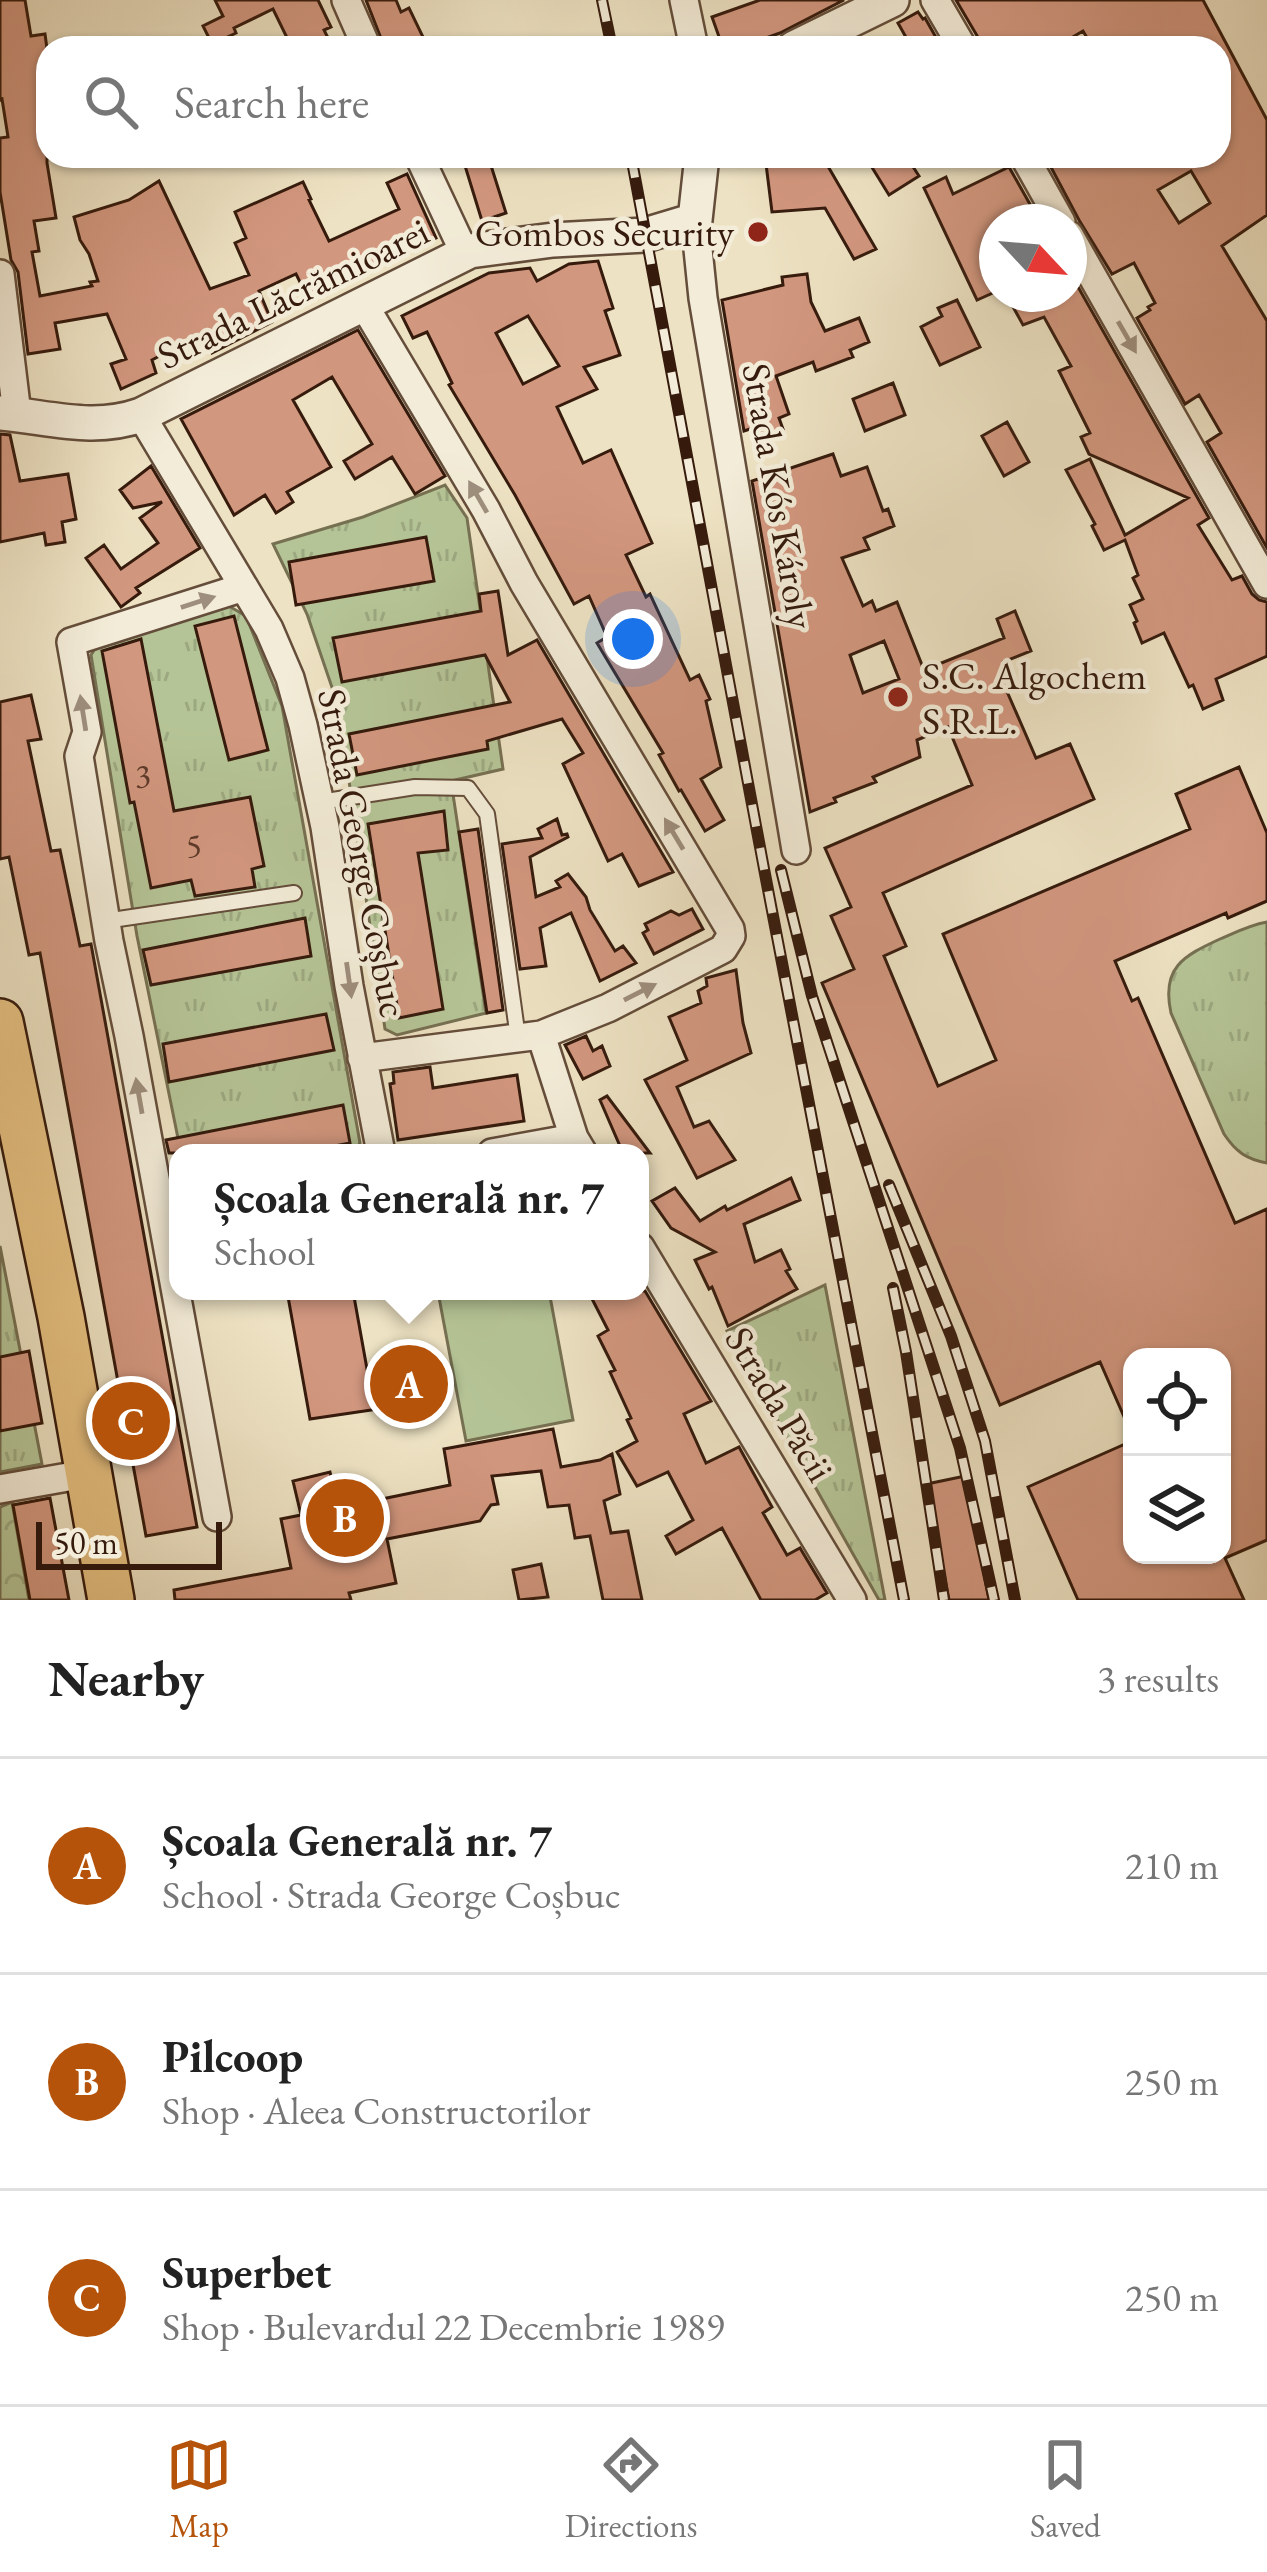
<!DOCTYPE html>
<html lang="en">
<head>
<meta charset="utf-8">
<style>
	body { margin:0; font-family:"EB Garamond",serif; background:#f6f6f6; color:#222 }
	.controls { position:absolute; right:36px; bottom:36px; display:grid; overflow:hidden; border-radius:24px; box-shadow:0 3px 9px #0004 }
	.controls button { width:108px; height:108px; display:grid; place-items:center; padding:0; border:0; border-bottom:3px solid #e0e0e0; background:#fff; color:#222; font:60px sans-serif }
	.compass { position:absolute; left:979px; top:204px; width:108px; height:108px; border-radius:50%; background:#fff; box-shadow:0 3px 9px #0004; rotate:116deg }
	.scale { position:absolute; left:36px; bottom:30px; width:186px; box-sizing:border-box; padding-left:12px; border:6px solid #361b0d; border-top:0; font-size:33px; line-height:42px; white-space:nowrap; color:#361b0d; -webkit-text-stroke:9px #f3ecd8; paint-order:stroke }
	.you { position:absolute; left:633px; top:639px; width:42px; height:42px; margin:-30px; border:9px solid #fff; border-radius:50%; background:#1a73e8; box-shadow:0 0 0 18px #1a73e833 }
	.badge { display:grid; place-items:center; width:78px; height:78px; border-radius:50%; background:#b45309; color:#fff; font-size:39px; font-weight:700 }
	.pin { position:absolute; translate:-50% -50%; border:6px solid #fff; box-shadow:0 3px 12px #0006 }
	.popup { position:absolute; left:169px; top:1144px; width:480px; height:156px; box-sizing:border-box; display:grid; place-content:center; border-radius:24px; background:#fff; filter:drop-shadow(0 3px 9px #0005); font-size:39px; white-space:nowrap; color:#767676 }
	.popup b { font-size:45px; color:#222 }
	.popup::after { content:''; position:absolute; left:50%; top:100%; margin-left:-24px; border:24px solid transparent; border-top-color:#fff }
	.list { margin:0; padding:0; list-style:none }
	h2 { display:flex; justify-content:space-between; align-items:center; height:156px; margin:0; padding:0 48px; font-size:51px }
	h2 small { font-size:39px; font-weight:400; color:#767676 }
	.list li { display:grid; grid-template-columns:78px 1fr auto; gap:36px; align-items:center; box-sizing:border-box; height:216px; padding:0 48px; border-top:3px solid #e0e0e0 }
	.list b { display:block; font-size:45px; white-space:nowrap }
	.list p { margin:0; font-size:39px; white-space:nowrap; color:#767676 }
	.list em { font-size:39px; font-style:normal; color:#767676 }
	.icon { flex:none; width:66px; height:66px; fill:none; stroke:currentColor; stroke-width:2; stroke-linecap:round; stroke-linejoin:round }
	.map { position:relative; flex:none; width:1267px; height:1600px; overflow:hidden }
	.search { position:absolute; background:#fff; box-shadow:0 3px 9px #0004; left:36px; right:36px; top:36px; height:132px; display:flex; align-items:center; gap:30px; box-sizing:border-box; padding:0 42px; border-radius:36px; color:#767676; font-size:45px }
	.sheet { height:804px; background:#fff }
	nav { display:flex; justify-content:space-around; align-items:center; box-sizing:border-box; height:168px; border-top:3px solid #e0e0e0; background:#fff; font-size:33px; color:#767676 }
	nav a { display:grid; justify-items:center; gap:6px }
	nav .on { color:#b45309 }
	.map>svg:first-child { display:block }
</style>
</head>
<body>
<div class="map">
<svg width="1267" height="1600" viewBox="0 0 1267 1600">
	<defs>
		<pattern id="grass-tufts" width="24" height="20" patternUnits="userSpaceOnUse" patternTransform="scale(3)"><rect width="24" height="20" fill="#b5c496"/><path d="M3 7l-1-3M5 7V3M7 7l1-3M15 17l-1-3M17 17v-4M19 17l1-3" fill="none" stroke="#9ca880"/></pattern>
		<pattern id="forest-crowns" width="20" height="18" patternUnits="userSpaceOnUse" patternTransform="scale(3)"><rect width="20" height="18" fill="#b5c496"/><path d="M2 6a3 3 0 1 1 6 0M12 15a3 3 0 1 1 6 0" fill="none" stroke="#9ca880"/></pattern>
	</defs>
	<rect width="100%" height="100%" fill="#ede2c3"/>
	<filter id="stains"><feTurbulence type="fractalNoise" baseFrequency=".00167" numOctaves="4"/><feColorMatrix values="0 0 0 0 .2 0 0 0 0 .09 0 0 0 0 .02 0 0 0 .5 -.17"/></filter>
	<radialGradient id="worn" r=".72"><stop offset=".6" stop-color="#630" stop-opacity="0"/><stop offset="1" stop-color="#630" stop-opacity=".3"/></radialGradient>
	<path fill="url(#grass-tufts)" stroke="#767052" stroke-width="3" d="M445,485L467,518L503,769L451,781L486,1013L397,1035L385,1029L338,705L307,614L273,544L363,517Z
		M227,605L246,616L282,706L360,1143L353,1153H181L137,936L91,655L100,641Z
		M1267,922V1163C1246,1159 1236,1152 1224,1134L1171,1013C1161,968 1183,956 1220,939C1236,932 1250,925 1267,922Z
		M0,1246L42,1464L0,1472Z
		M825,1285L885,1600H879L727,1331Z"/>
	<path fill="url(#forest-crowns)" stroke="#767052" stroke-width="3" d="M12,1502L29,1600H0V1507Z"/>
	<path fill="#b5c496" stroke="#767052" stroke-width="3" d="M549,1291L573,1420L466,1441L438,1292Z"/>
	<path fill="#d2977f" stroke="#361b0d" stroke-width="3" fill-rule="evenodd" d="M0,0H25L31,36L45,34L48,56L47,163L56,218L34,221L39,251L32,252L40,296L92,286L90,282L98,281L89,254L80,240L74,217L129,200L159,181L210,289L249,275L235,243L246,238L235,212L303,182L311,199L309,200L329,241L399,209L387,183L407,174L436,238L348,278L349,280L309,300L296,274L259,291L272,322L212,353L203,333L152,360L156,373L121,389L111,364L126,359L107,314L55,323L60,349L28,354L18,272L11,260L0,192V138L8,137L2,99L0,100Z
		M215,0H318L331,27L324,30L333,48H292L273,9L234,28L236,33L212,44L203,26L223,16Z
		M366,0H396L401,12L409,8L423,37L404,47L400,38L384,46Z
		M760,0H844L780,33L738,48H723L712,17Z
		M956,0H1203L1267,120V215L1222,246L1267,321V548L1207,442L1221,433L1199,395L1185,404L1137,318L1150,310L1148,307L1155,303L1134,263L1112,274L1079,220L1045,156H1219V48H1093L1083,31L1054,48H981L979,39ZM1191,171L1210,203L1179,223L1158,190Z
		M918,12L923,19L925,18L942,48H912L898,23Z
		M462,156H488L506,213L482,221Z
		M765,156H822L876,249L854,259L825,208L772,212Z
		M865,156H906L919,176L889,195Z
		M1009,167L1040,222H997V291L977,300L924,188L946,177L953,194Z
		M598,261L613,308L605,311L620,355L584,367L597,389L557,407L583,463L611,450L652,543L626,555L646,597L650,594L690,680L699,675L710,699L706,701L721,767L701,779L724,820L705,831L681,790L679,791L659,755L663,753L597,643L607,637L589,596L574,604L515,495L449,385L452,383L427,332L413,338L402,316L489,273L530,268L537,281L569,264ZM528,316L559,366L523,384L496,333Z
		M1069,271L1209,518L1198,525L1232,580L1242,576L1252,594L1259,600L1267,602V656L1216,679L1223,700L1203,709L1193,685L1189,687L1164,633L1142,643L1134,623L1137,621L1130,605L1143,599L1133,578L1138,575L1125,540L1104,550L1092,526L1095,524L1066,470L1090,459L1125,535L1188,498L1089,454L1081,437L1090,433L1059,371L1071,366L1044,317L1023,325L1006,294H1069Z
		M807,274L811,302L825,331L859,318L869,342L850,350L853,357L816,371L813,362L776,376L789,414L779,418L783,429L754,440L750,429L744,431L722,300L783,285L782,277Z
		M957,300L980,347L940,365L921,327L942,316L938,308Z
		M358,330L445,476L415,494L392,457L355,479L344,461L372,444L332,377L293,400L331,467L287,492L293,502L276,513L265,495L234,515L181,419Z
		M893,383L905,415L865,431L853,399Z
		M1007,422L1029,462L1004,476L982,436Z
		M0,434L10,435L20,481L68,474L76,519L62,522L65,542L46,545L44,533L0,542Z
		M833,454L841,476L867,467L883,511L888,509L894,526L864,538L869,549L842,558L863,606L872,601L876,611L897,602L924,670L1004,638L997,619L1015,611L1031,651L1003,662L1010,677L1002,680L1036,758L1070,744L1094,799L883,893L906,946L884,956L938,1086L996,1060L943,934L1190,829L1176,794L1239,767L1267,833V901L1228,918L1226,913L1115,961L1132,1001L1138,998L1235,1223L1267,1209V1540L1225,1558L1244,1600H1078L1028,1487L1132,1441V1555H1222V1357H1132V1435L1100,1362L1000,1405L822,983L854,969L831,916L851,907L825,848L972,785L948,727L917,740L920,757L873,777L876,782L834,798L836,802L810,812L752,481ZM884,641L899,679L863,693L850,655Z
		M151,466L200,548L136,588L140,593L121,607L86,558L104,545L121,569L158,543L140,518L162,502L133,508L120,490Z
		M426,537L434,581L296,605L289,562Z
		M498,591L508,655L537,640L673,872L639,886L622,854L608,861L563,764L583,753L562,719L487,741L488,749L357,775L349,734L510,702L485,655L342,682L333,638L481,611L479,594Z
		M234,616L268,750L229,760L195,626Z
		M141,639L174,811L250,797L264,866L252,869L255,887L195,896L191,880L151,888L134,802L130,803L102,651Z
		M31,695L41,739L28,741L51,851L60,850L80,946L91,944L197,1527L146,1536L40,953L29,955L9,857L0,859V702Z
		M444,811L448,850L418,853L443,1009L399,1018L368,824Z
		M557,819L562,835L567,834L568,837L530,857L536,897L560,887L556,881L568,874L586,897L590,910L615,951L623,946L636,963L600,981L571,913L540,928L546,966L520,969L502,844L542,838L538,829Z
		M478,829L503,1010L487,1013L459,832Z
		M692,909L703,929L654,954L643,933L648,930L645,924L671,911L679,915Z
		M305,918L311,956L151,985L143,950Z
		M736,970L743,1023L751,1053L677,1087L694,1127L709,1121L735,1160L697,1178L645,1080L687,1060L669,1017L701,1003L698,991L707,986L706,978Z
		M326,1014L334,1050L169,1082L163,1044Z
		M586,1036L593,1051L602,1046L610,1066L583,1079L565,1045Z
		M430,1067L433,1088L517,1075L524,1121L398,1140L390,1084L394,1083L393,1072Z
		M607,1096L650,1153H623L600,1100Z
		M343,1105L350,1143L299,1153H169L166,1140Z
		M791,1178L800,1200L744,1224L755,1262L781,1250L790,1269L786,1271L797,1289L728,1326L712,1287L709,1289L695,1260L715,1252L671,1228L652,1201L675,1188L700,1221L725,1206L727,1210Z
		M287,1291H353L369,1380L381,1376L385,1408L310,1419Z
		M588,1291H645L711,1401L684,1414L706,1463L739,1447L772,1507L763,1513L787,1555L800,1548L827,1593L815,1600H761L722,1528L676,1554L666,1536L693,1520L668,1472L637,1486L617,1452L637,1441L627,1420L631,1418L610,1372L615,1370L598,1336L608,1330Z
		M29,1351L42,1423L0,1431V1357Z
		M553,1429L561,1467L600,1460L612,1454L620,1494L604,1501L611,1533L628,1531L642,1600H603L590,1536L575,1538L569,1505L548,1507L541,1471L492,1476L498,1504L491,1505L480,1521L387,1539L396,1583L349,1593L351,1600H175L174,1590L291,1568L281,1519L301,1515L293,1481L330,1472L338,1508L450,1485L444,1449Z
		M965,1476L989,1600H949L927,1484Z
		M50,1498L69,1600H30L13,1505Z
		M541,1564L548,1597L519,1600L513,1570Z"/>
	<g fill="none" stroke-linecap="round" stroke-linejoin="round">
		<defs>
			<path id="service" d="M320,802L415,787L468,788L487,814L518,1038
				M105,921L294,893"/>
			<path id="minor" d="M346,0L367,48
				M684,0L694,48
				M935,0L963,48
				M419,156L465,254
				M1024,156L1061,222
				M695,220L703,298L796,850
				M1069,235L1267,584
				M0,274L17,414
				M141,415L269,629L290,678L303,725L325,827L349,986L381,1153
				M541,1035L574,1138L583,1153
				M362,1058L541,1035L608,1008L723,949L731,936L730,929L524,583L486,510L364,305
				M492,1153L574,1138
				M640,1247L852,1600
				M0,1489L85,1474L87,1471
				M217,1517L129,1036L109,941L79,756L87,732L71,642L244,587"/>
			<path id="tertiary" d="M794,48L892,0
				M0,413C49,417 93,432 141,415L470,251L553,240L645,235L695,220L702,156"/>
			<path id="primary" d="M0,1022L61,1317L111,1600"/>
		</defs>
		<use href="#service" stroke="#644d3a" stroke-width="18"/>
		<use href="#minor" stroke="#644d3a" stroke-width="32"/>
		<use href="#tertiary" stroke="#644d3a" stroke-width="38"/>
		<use href="#primary" stroke="#361b0d" stroke-width="50"/>
		<use href="#service" stroke="#f3ecd8" stroke-width="14"/>
		<use href="#minor" stroke="#f3ecd8" stroke-width="27"/>
		<use href="#tertiary" stroke="#f3ecd8" stroke-width="33"/>
		<use href="#primary" stroke="#e6c182" stroke-width="45"/>
		<defs>
			<path id="rail" d="M602,0L612,48
				M631,156L765,874L904,1600
				M781,870L812,996L960,1448L994,1600
				M889,1185L951,1336L985,1441L1015,1600
				M893,1288L906,1352L944,1600"/>
		</defs>
		<use href="#rail" stroke="#361b0d" stroke-width="12"/>
		<use href="#rail" stroke="#f3ecd8" stroke-width="8" stroke-dasharray="22" stroke-linecap="butt"/>
	</g>
	<defs><path id="oneway-solid" d="M-6-.8H1V-3.2L6.5 0L1 3.2V.8H-6Z" transform="scale(3)"/></defs>
	<g fill="#9e8e7d">
		<use href="#oneway-solid" transform="translate(1127 337) rotate(60)"/>
		<use href="#oneway-solid" transform="translate(478 497) rotate(-120)"/>
		<use href="#oneway-solid" transform="translate(198 602) rotate(-18)"/>
		<use href="#oneway-solid" transform="translate(83 713) rotate(-99)"/>
		<use href="#oneway-solid" transform="translate(674 834) rotate(-121)"/>
		<use href="#oneway-solid" transform="translate(349 980) rotate(82)"/>
		<use href="#oneway-solid" transform="translate(640 992) rotate(-27)"/>
		<use href="#oneway-solid" transform="translate(139 1096) rotate(-100)"/>
	</g>
	<g fill="#8f2418" stroke="#f3ecd8" stroke-width="4.5">
		<circle cx="758" cy="232" r="12"/>
		<circle cx="898" cy="697" r="12"/>
	</g>
	<g text-anchor="middle" dominant-baseline="central" stroke-width="9" stroke-linejoin="round" paint-order="stroke">
		<g font-size="33" fill="#5d3a2a">
			<text x="143" y="775">3</text>
			<text x="194" y="845">5</text>
		</g>
		<g font-size="39" fill="#361b0d" stroke="#f3ecd8" text-anchor="end">
			<text x="734" y="232">Gombos Security</text>
			<text x="922" y="675" text-anchor="start">S.C. Algochem<tspan x="922" dy="45">S.R.L.</tspan></text>
		</g>
		<g font-size="39" fill="#361b0d" stroke="#f3ecd8">
			<text transform="translate(293 293) rotate(-26)">Strada Lăcrămioarei</text>
			<text transform="translate(779 496) rotate(80)">Strada Kós Károly</text>
			<text transform="translate(363 853) rotate(79)">Strada George Coșbuc</text>
			<text transform="translate(780 1404) rotate(59)">Strada Păcii</text>
		</g>
	</g>
	<rect width="100%" height="100%" filter="url(#stains)"/>
	<rect width="100%" height="100%" fill="url(#worn)"/>
</svg>
<div class="controls">
<button><svg class="icon" aria-label="locate" viewBox="0 0 24 24"><circle cx="12" cy="12" r="6"/><path d="M12 2v4M12 18v4M2 12h4M18 12h4"/></svg></button>
<button><svg class="icon" aria-label="layers" viewBox="0 0 24 24"><path d="M12 4l9 5-9 5-9-5zM3 14l9 5 9-5"/></svg></button>
</div>
<svg class="compass" viewBox="-18 -18 36 36"><path d="M0-13l5 13h-10z" fill="#e53935"/><path d="M0 13l5-13h-10z" fill="#767676"/></svg>
<div class="scale">50 m</div>
<div class="you"></div>
<div class="pin badge" style="left:409px;top:1384px">A</div>
<div class="popup"><b>Școala Generală nr. 7</b>School</div>
<div class="pin badge" style="left:345px;top:1518px">B</div>
<div class="pin badge" style="left:131px;top:1421px">C</div>
<div class="search"><svg class="icon" aria-label="search" viewBox="0 0 24 24"><circle cx="10" cy="10" r="6"/><path d="M15 15l6 6"/></svg>Search here</div>
</div>
<section class="sheet">
<h2>Nearby<small>3 results</small></h2>
<ul class="list">
<li><span class="badge">A</span><div><b>Școala Generală nr. 7</b><p>School · Strada George Coșbuc</p></div><em>210 m</em></li>
<li><span class="badge">B</span><div><b>Pilcoop</b><p>Shop · Aleea Constructorilor</p></div><em>250 m</em></li>
<li><span class="badge">C</span><div><b>Superbet</b><p>Shop · Bulevardul 22 Decembrie 1989</p></div><em>250 m</em></li>
</ul>
</section>
<nav>
<a class="on"><svg class="icon" aria-label="map" viewBox="0 0 24 24"><path d="M3 6l6-2 6 2 6-2v14l-6 2-6-2-6 2zM9 4v14M15 6v14"/></svg>Map</a>
<a><svg class="icon" aria-label="directions" viewBox="0 0 24 24"><path d="M12 3l9 9-9 9-9-9zM9 14v-3h6M13 9l2 2-2 2"/></svg>Directions</a>
<a><svg class="icon" aria-label="saved" viewBox="0 0 24 24"><path d="M7 4h10v16l-5-4-5 4z"/></svg>Saved</a>
</nav>
</body>
</html>
